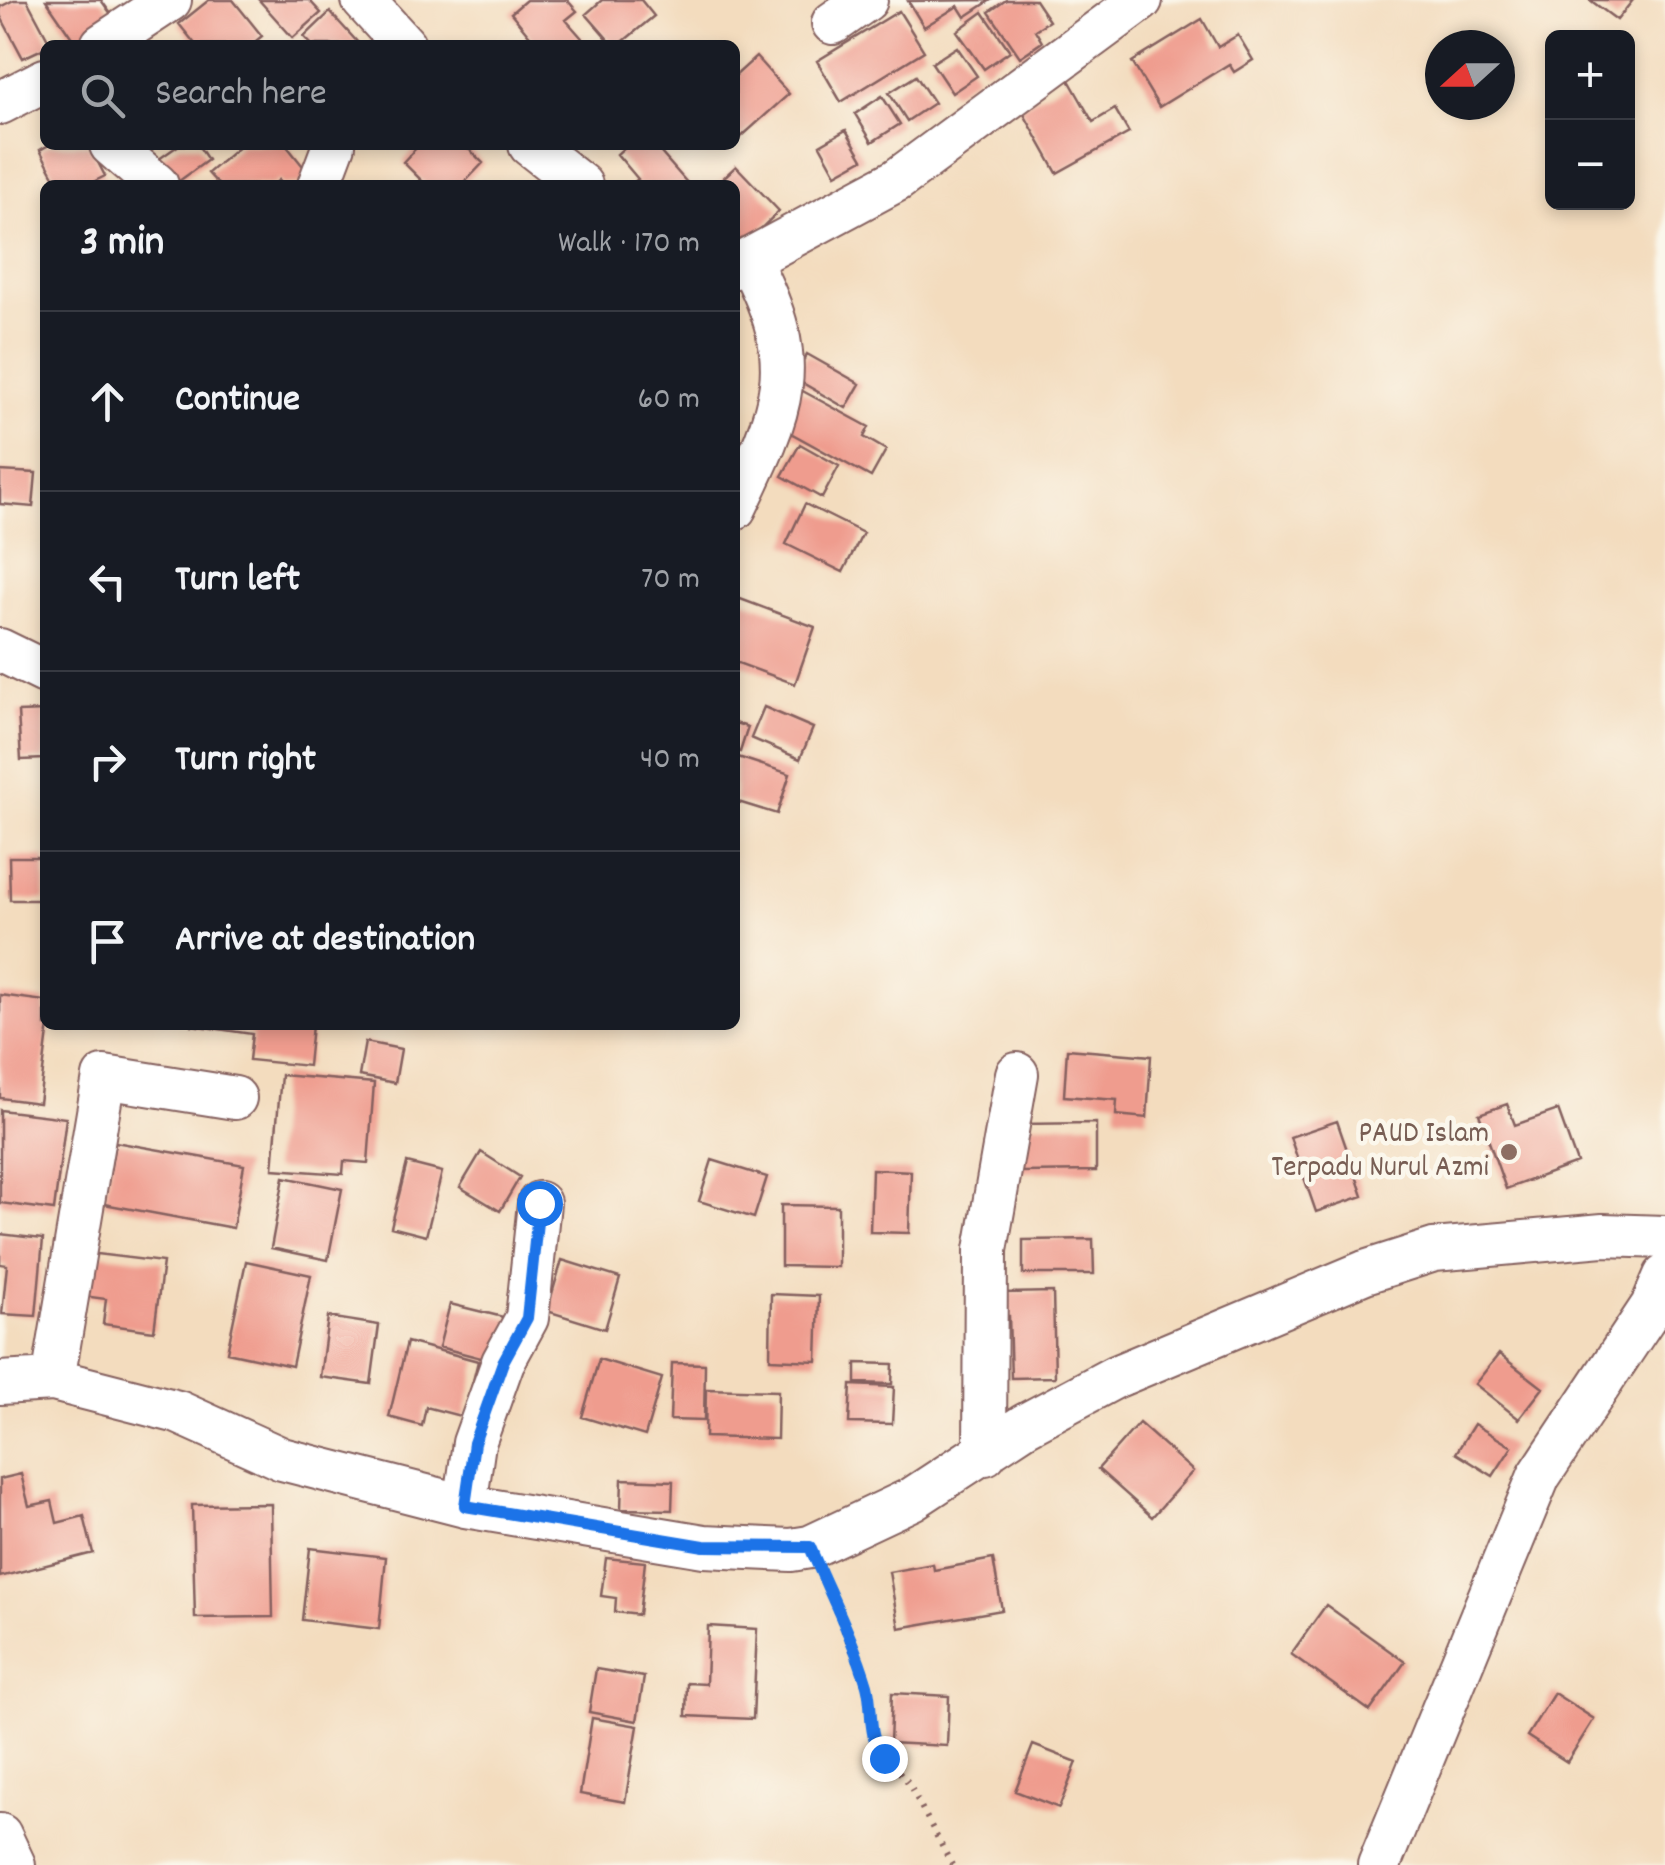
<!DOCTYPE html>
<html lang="en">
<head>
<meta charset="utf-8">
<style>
	body { margin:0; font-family:Dekko,sans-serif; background:#242831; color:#f1f3f6 }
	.controls { position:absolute; right:30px; top:30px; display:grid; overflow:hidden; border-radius:15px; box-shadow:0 5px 15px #0003 }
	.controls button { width:90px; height:90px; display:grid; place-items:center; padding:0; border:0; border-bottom:2px solid #363941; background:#171b24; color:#f1f3f6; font:50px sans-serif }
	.compass { position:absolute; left:1425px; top:30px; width:90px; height:90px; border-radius:50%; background:#171b24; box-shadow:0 5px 15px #0003; rotate:249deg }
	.stop { position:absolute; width:30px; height:30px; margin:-22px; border:8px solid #1a73e8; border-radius:50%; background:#fff }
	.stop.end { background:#1a73e8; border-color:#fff; box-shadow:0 2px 10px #0008 }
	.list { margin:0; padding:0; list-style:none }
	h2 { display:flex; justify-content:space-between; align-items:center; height:130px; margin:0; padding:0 40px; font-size:42px }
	h2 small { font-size:32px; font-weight:400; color:#9ea1a6 }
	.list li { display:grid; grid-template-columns:65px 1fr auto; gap:30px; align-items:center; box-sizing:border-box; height:180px; padding:0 40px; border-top:2px solid #363941 }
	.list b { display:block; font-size:38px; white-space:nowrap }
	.list em { font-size:32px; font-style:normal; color:#9ea1a6 }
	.icon { flex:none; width:55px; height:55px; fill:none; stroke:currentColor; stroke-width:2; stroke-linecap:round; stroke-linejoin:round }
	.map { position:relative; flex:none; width:1665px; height:1865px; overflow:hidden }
	.search { position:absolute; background:#171b24; box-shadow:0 5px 15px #0003; left:40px; top:40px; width:700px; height:110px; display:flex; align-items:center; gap:25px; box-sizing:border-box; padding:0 35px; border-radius:15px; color:#9ea1a6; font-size:38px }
	.panel { position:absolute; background:#171b24; box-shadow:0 5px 15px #0003; left:40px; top:180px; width:700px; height:850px; border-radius:15px }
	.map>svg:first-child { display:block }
</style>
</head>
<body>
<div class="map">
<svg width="1665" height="1865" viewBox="0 0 1665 1865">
	<rect width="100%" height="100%" fill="#fbf7ec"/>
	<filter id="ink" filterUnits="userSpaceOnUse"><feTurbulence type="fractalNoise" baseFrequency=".01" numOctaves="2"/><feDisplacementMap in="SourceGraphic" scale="20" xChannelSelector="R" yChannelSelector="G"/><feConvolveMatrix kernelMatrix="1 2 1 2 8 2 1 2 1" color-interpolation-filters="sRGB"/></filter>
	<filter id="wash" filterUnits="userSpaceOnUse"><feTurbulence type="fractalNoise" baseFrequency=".0048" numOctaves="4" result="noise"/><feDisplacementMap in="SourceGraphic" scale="40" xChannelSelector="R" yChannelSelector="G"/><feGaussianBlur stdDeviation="2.25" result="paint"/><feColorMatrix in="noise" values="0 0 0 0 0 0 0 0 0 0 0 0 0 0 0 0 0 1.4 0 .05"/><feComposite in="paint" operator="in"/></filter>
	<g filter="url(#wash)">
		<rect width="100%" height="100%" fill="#f3dcbe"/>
		<g id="blocks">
			<path fill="#ef9c8e" d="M14,0H27L51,45L23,58L0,15V7Z
				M46,0H101L116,21L77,45Z
				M209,0H233L262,36L251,45H196L179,24Z
				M259,0H309L321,13L293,38Z
				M526,0H567L577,11L566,20L588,45H537L511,13Z
				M602,0H641L654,16L619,45H613L586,14Z
				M991,0L965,17L958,6L924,27L908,1Z
				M1006,0H1035L1049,21L1035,30L1042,42L1020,57L989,12Z
				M1590,0H1633L1617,20Z
				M899,11L924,51L841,102L817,61Z
				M330,12L360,45H312L304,37Z
				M983,12L1010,51L984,69L957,31Z
				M1202,19L1218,47L1238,35L1253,60L1234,72L1229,64L1159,107L1132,62Z
				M957,47L977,76L952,93L932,63Z
				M756,57L789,94L740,138L735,133V76Z
				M916,76L934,103L907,121L889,93Z
				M1069,80L1093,122L1115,109L1129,133L1057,173L1020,107Z
				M882,96L900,124L872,142L855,114Z
				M846,130L863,159L836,174L820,145Z
				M49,145H89L105,176L87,185H59L40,150Z
				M179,145H198L208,160L175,184L159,159Z
				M241,145H286L310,175L298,185H282L279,180L273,185H219L208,173Z
				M419,145H465L483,163L462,185H426L403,162Z
				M627,145H654L689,185H631L638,179L617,154Z
				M736,166L779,211L739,250L735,185L720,181Z
				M807,354L860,384L846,408L794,378Z
				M799,389L869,427L864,437L886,450L871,477L778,426Z
				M800,444L839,466L822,498L782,476Z
				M0,471L36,473L33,507L0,504Z
				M805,504L863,533L843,572L786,544Z
				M735,597L815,627L795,684L735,662Z
				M764,707L813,728L800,759L751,738Z
				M45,711V759L21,760L18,712Z
				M735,723L748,727L740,752L735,751Z
				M735,756L790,774L777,814L735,801Z
				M9,857H45V900H10Z
				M0,995L45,1001V1025H49L39,1103L0,1098Z
				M191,1025H312L308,1066L249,1060L252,1034Z
				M365,1042L401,1049L395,1083L359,1076Z
				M1067,1049L1151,1056L1147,1118L1116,1115L1117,1100L1064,1096Z
				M281,1075L374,1083L368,1163L344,1161L343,1174L273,1169Z
				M1507,1104L1515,1125L1558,1110L1577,1163L1506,1189L1479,1114Z
				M0,1110L66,1118L54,1210L0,1203Z
				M1337,1121L1363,1196L1316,1212L1290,1137Z
				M1096,1123V1171L1020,1172L1018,1124Z
				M115,1142L244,1165L233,1228L104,1204Z
				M481,1152L520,1177L500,1211L460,1187Z
				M712,1160L767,1177L754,1218L699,1201Z
				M407,1163L442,1172L426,1236L391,1227Z
				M872,1169L911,1171L909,1233L870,1232Z
				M284,1177L342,1189L328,1260L271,1248Z
				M781,1205L838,1206V1267L781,1266Z
				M0,1234L43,1239L36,1316L2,1314L7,1265L0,1264Z
				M1093,1239L1094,1274H1023V1240Z
				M88,1253L163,1262L154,1331L103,1324L106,1299L83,1296Z
				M562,1260L620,1278L605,1329L547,1311Z
				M246,1261L311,1275L292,1366L227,1352Z
				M1053,1292L1055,1377L1011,1378L1009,1316H999V1293Z
				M771,1294L819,1296L817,1361L770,1359Z
				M450,1304L511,1319L500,1363L439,1347Z
				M328,1317L379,1325L371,1384L320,1377Z
				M407,1342L478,1361L464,1417L426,1407L422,1426L389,1417Z
				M1499,1354L1543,1388L1519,1419L1475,1384Z
				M599,1359L662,1378L645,1436L582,1417Z
				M672,1363L705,1364L704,1421L670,1420Z
				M856,1363L893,1364L892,1384L856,1383Z
				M851,1385L894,1387L892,1424L849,1423Z
				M706,1389L778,1391L777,1439L705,1437Z
				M1139,1423L1193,1471L1152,1517L1098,1469Z
				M1474,1424L1512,1447L1493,1476L1456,1453Z
				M21,1474L29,1506L52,1501L57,1523L84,1516L93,1553L0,1577V1479Z
				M622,1479L673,1481L672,1510L621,1509Z
				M271,1504L273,1617L195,1618L192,1505Z
				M310,1548L386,1557L379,1629L302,1620Z
				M606,1558L645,1562L639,1615L615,1612L616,1598L601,1596Z
				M993,1559L1002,1610L899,1628L889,1572L933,1564L934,1570Z
				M1326,1605L1405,1662L1370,1711L1291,1654Z
				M708,1626L757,1629L753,1719L686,1716L687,1683L706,1684Z
				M596,1669L644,1677L637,1721L589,1712Z
				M892,1693L949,1696L947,1746L890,1743Z
				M1554,1693L1594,1719L1567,1762L1527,1736Z
				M592,1718L638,1726L625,1802L580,1794Z
				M1033,1745L1077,1762L1059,1808L1015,1791Z"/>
		</g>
	</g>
	<g filter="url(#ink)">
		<use href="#blocks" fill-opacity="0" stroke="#85615e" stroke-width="2.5"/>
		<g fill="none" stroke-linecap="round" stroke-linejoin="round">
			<defs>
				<path id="minor" d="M363,0L404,45
					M833,23L866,0
					M102,45L170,0
					M0,103L45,80
					M111,145L157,185
					M530,145L581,185
					M319,185L334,145
					M735,267L897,180L1141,0
					M735,508C783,409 804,365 750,263
					M0,650L45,672
					M53,1380L104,1077L235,1098
					M0,1383L53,1380L178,1412L282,1459L465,1506L704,1546L791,1550L810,1547L912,1499L1025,1425L1115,1377L1365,1272L1434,1250L1603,1235L1665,1237
					M985,1454L986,1250L1017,1074
					M465,1506L474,1443L503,1362L527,1318L539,1203
					M0,1835L14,1865
					M1379,1865L1539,1476L1652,1306L1665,1276"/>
			</defs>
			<use href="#minor" stroke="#85615e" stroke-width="46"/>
			<path stroke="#85615e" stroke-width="6" stroke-dasharray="2.5 8" stroke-linecap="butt" d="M824,1581L868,1689L872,1741L908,1782L952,1865"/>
			<use href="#minor" stroke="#fff" stroke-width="42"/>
		</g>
	</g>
	<g fill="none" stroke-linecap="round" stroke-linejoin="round" filter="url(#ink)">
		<path stroke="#1a73e8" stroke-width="12" d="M539,1203L527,1318L503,1362L474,1443L465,1506L704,1546L810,1547C829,1592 853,1638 867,1685C874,1712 866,1733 884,1758"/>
	</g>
	<circle fill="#8d6e63" stroke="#fbf7ec" stroke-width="4" cx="1509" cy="1152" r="10"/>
	<g text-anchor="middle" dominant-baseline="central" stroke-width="9" stroke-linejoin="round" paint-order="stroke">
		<g font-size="30" fill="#785e54" stroke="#fbf7ec" text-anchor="end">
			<text x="1489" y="1135">PAUD Islam<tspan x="1489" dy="34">Terpadu Nurul Azmi</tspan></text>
		</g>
	</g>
</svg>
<div class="controls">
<button>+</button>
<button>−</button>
</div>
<svg class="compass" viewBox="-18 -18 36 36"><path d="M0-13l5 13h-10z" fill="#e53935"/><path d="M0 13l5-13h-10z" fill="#9ea1a6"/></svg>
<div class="stop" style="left:539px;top:1203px"></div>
<div class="stop end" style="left:884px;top:1758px"></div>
<div class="search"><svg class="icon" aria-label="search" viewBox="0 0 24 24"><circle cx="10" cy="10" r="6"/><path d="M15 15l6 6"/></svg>Search here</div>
<section class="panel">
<h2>3 min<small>Walk · 170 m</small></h2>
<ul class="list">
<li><svg class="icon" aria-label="ahead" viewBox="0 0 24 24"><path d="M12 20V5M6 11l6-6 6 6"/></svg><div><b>Continue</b></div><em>60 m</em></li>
<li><svg class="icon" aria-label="left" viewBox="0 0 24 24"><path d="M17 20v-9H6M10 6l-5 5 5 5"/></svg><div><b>Turn left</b></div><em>70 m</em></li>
<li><svg class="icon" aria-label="right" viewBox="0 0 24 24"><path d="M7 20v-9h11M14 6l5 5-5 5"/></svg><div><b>Turn right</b></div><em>40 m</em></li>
<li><svg class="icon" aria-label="arrive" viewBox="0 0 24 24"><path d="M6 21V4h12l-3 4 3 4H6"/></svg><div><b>Arrive at destination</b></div></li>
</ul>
</section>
</div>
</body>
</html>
